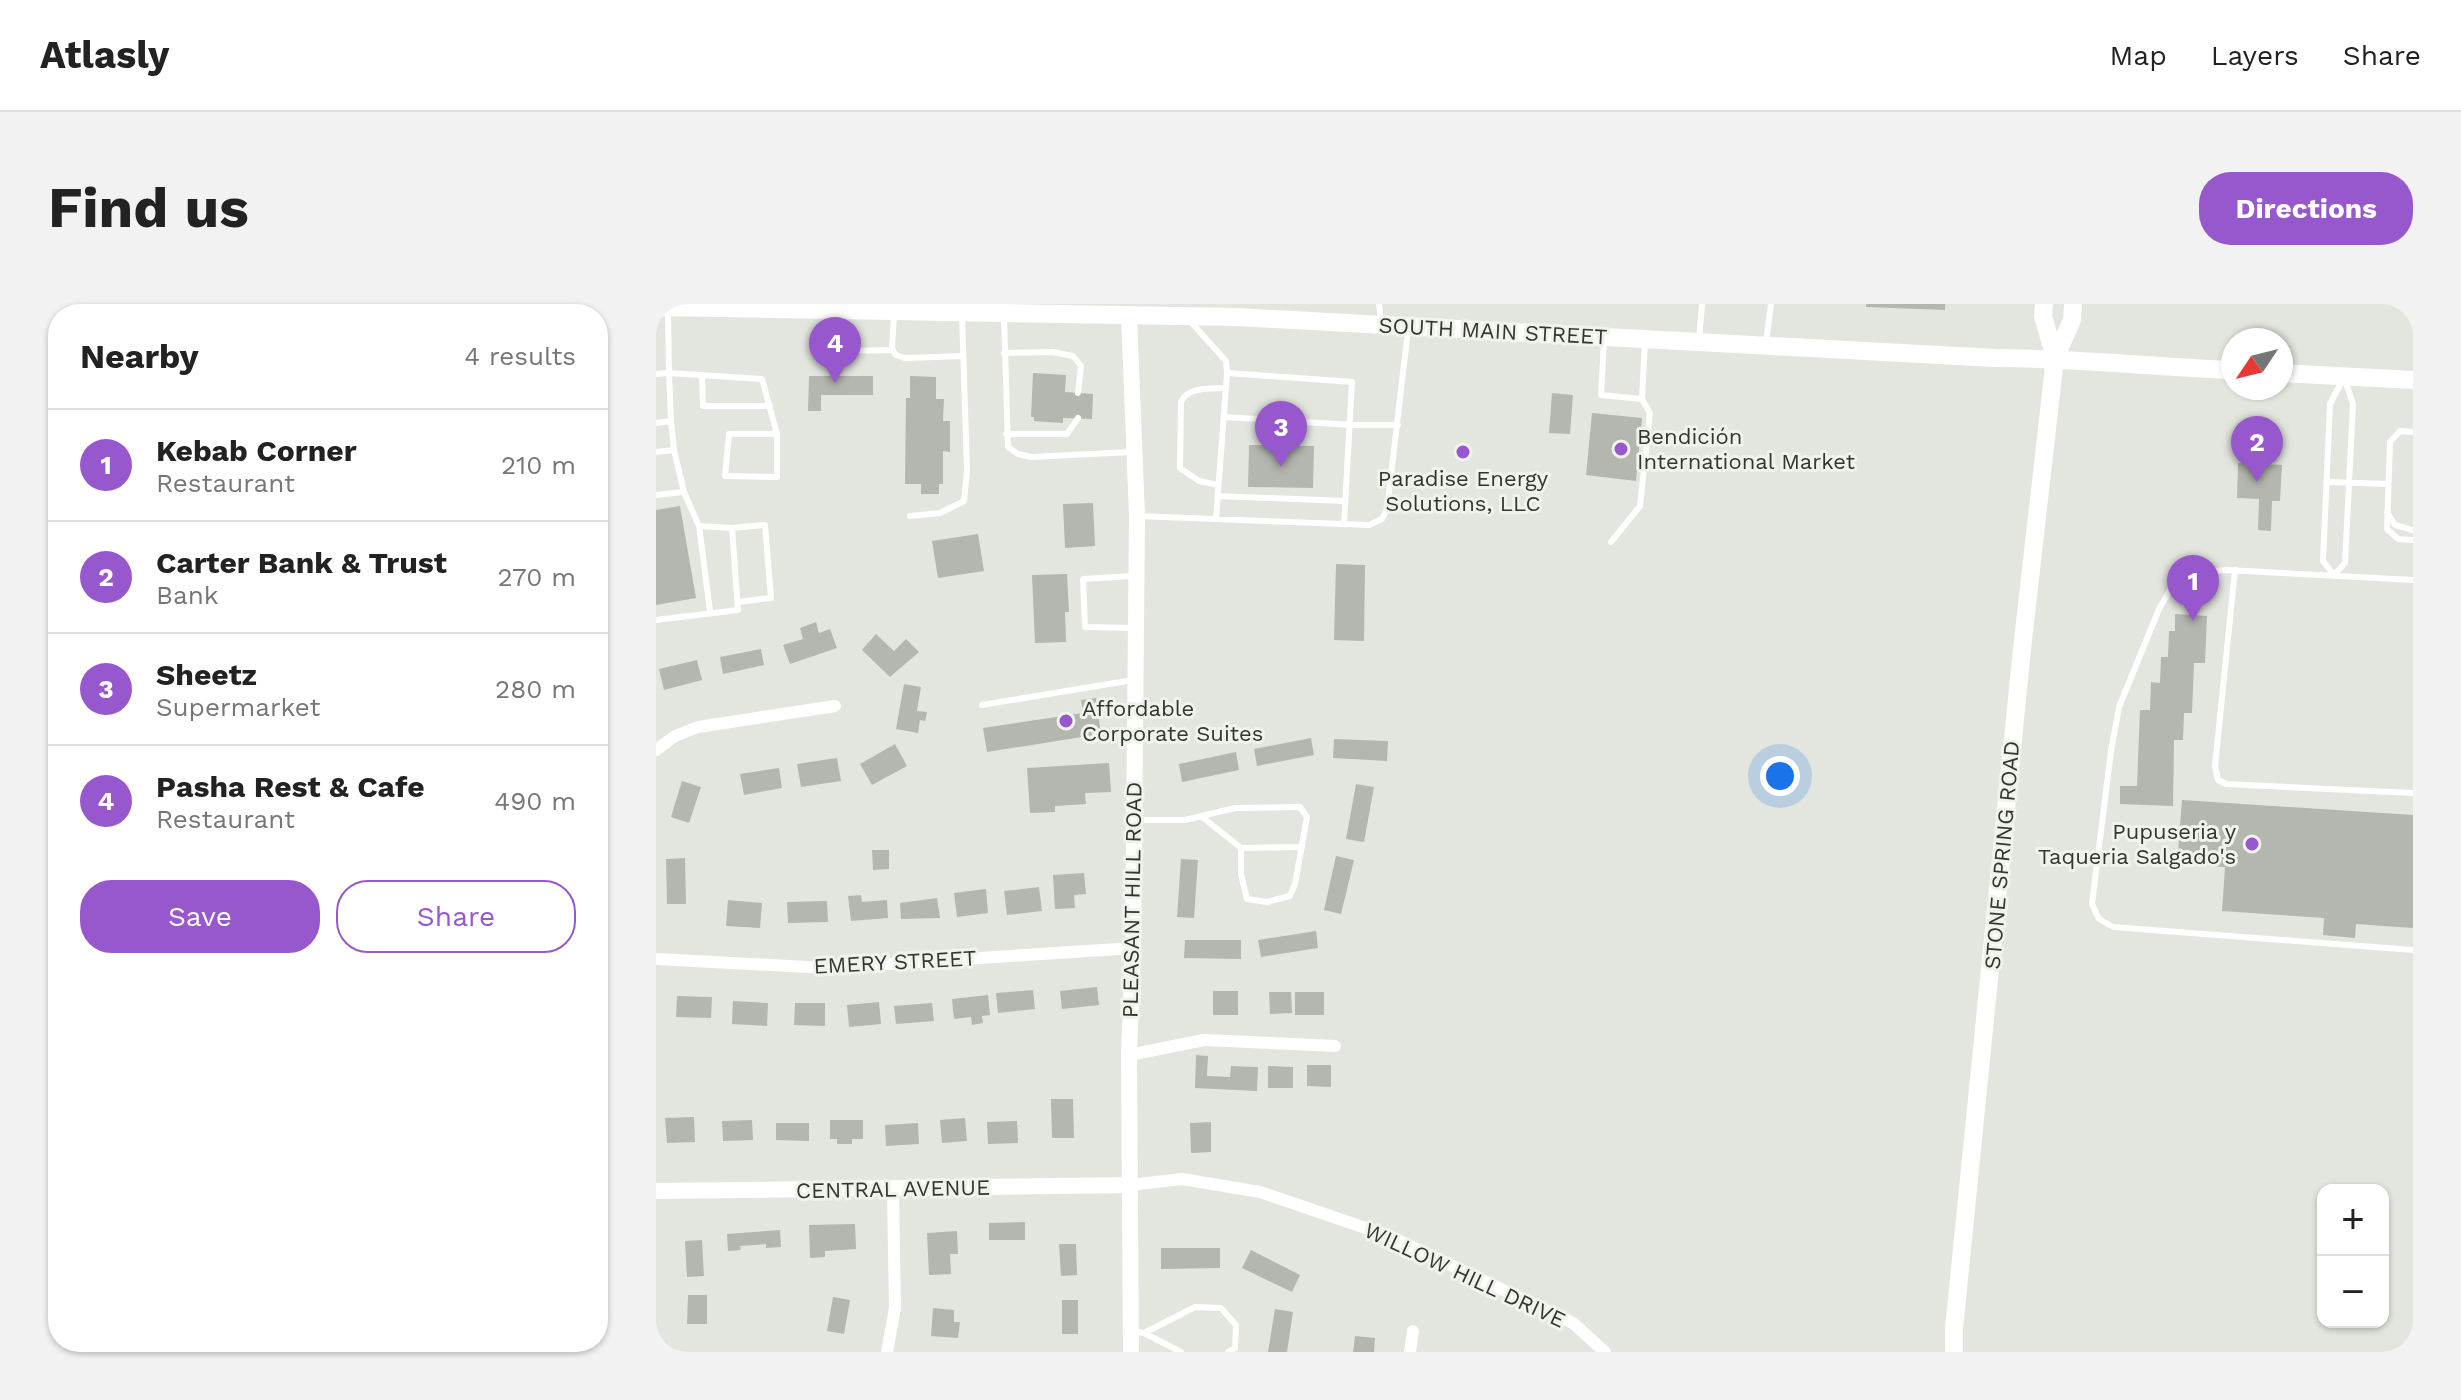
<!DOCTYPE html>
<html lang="en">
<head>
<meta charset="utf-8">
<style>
	body { margin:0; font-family:"Work Sans",sans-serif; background:#f2f2f2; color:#222 }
	.controls { position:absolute; right:24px; bottom:24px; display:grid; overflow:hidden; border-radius:16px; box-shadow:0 2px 6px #0004 }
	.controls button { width:72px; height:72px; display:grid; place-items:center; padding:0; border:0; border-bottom:2px solid #e0e0e0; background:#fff; color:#222; font:40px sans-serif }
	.compass { position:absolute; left:1565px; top:24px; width:72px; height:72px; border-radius:50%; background:#fff; box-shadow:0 2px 6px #0004; rotate:235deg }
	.you { position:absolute; left:1124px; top:472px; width:28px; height:28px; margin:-20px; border:6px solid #fff; border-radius:50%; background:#1a73e8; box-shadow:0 0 0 12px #1a73e833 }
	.badge { display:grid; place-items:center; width:52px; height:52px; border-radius:50%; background:#9757cd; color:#fff; font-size:26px; font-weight:700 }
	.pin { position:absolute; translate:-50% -66px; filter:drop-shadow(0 2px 4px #0008) }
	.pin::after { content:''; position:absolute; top:42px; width:28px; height:24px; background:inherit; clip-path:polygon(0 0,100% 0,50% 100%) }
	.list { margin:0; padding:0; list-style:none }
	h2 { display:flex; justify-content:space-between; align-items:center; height:104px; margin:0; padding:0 32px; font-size:34px }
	h2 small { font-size:26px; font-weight:400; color:#767676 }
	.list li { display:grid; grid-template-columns:52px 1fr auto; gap:24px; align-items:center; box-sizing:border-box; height:112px; padding:0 32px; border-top:2px solid #e0e0e0 }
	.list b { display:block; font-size:30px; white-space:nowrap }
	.list p { margin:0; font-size:26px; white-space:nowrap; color:#767676 }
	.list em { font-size:26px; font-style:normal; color:#767676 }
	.actions { display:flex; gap:16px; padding:24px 32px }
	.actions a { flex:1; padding:18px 0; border:2px solid #9757cd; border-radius:32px; text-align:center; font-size:28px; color:#9757cd }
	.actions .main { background:#9757cd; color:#fff }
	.map { position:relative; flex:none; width:1757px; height:1048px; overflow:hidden; border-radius:32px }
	header { display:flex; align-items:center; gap:48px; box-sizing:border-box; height:112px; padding:0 40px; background:#fff; border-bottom:2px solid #e0e0e0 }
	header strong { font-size:38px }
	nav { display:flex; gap:44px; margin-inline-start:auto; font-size:28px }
	.intro { display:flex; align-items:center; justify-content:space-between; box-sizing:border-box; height:192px; padding:0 48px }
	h1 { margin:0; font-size:56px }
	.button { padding:20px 36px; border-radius:32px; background:#9757cd; color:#fff; font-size:28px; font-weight:700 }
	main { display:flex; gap:48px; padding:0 48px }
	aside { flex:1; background:#fff; border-radius:32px; box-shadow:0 2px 6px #0004 }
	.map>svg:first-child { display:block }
</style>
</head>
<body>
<header>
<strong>Atlasly</strong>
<nav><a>Map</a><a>Layers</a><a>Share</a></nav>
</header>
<div class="intro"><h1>Find us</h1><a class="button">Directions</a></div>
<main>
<aside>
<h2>Nearby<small>4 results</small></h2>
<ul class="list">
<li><span class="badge">1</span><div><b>Kebab Corner</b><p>Restaurant</p></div><em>210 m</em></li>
<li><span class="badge">2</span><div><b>Carter Bank &amp; Trust</b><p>Bank</p></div><em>270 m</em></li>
<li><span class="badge">3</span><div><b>Sheetz</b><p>Supermarket</p></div><em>280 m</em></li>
<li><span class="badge">4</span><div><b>Pasha Rest &amp; Cafe</b><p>Restaurant</p></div><em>490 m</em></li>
</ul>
<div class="actions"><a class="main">Save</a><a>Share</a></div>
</aside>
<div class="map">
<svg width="1757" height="1048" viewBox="0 0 1757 1048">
	<rect width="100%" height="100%" fill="#e2e6de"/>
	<path fill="#b4b7af" d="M1210,0H1289V6L1210,3Z
		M377,69L410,71L409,88L437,90L436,115L407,114V119L378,117V113H375Z
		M153,72H217V91H165V107H152Z
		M254,72L280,73V95H288L287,117H294V148L287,147V180H283V190H265V180H249L250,94H254Z
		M896,89L917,91L914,130L893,129Z
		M936,109L986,114L980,177L930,171Z
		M593,141L658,142L657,184L592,183Z
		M1582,159L1626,161L1624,197H1616L1615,227L1602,226L1603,195L1581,194Z
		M437,199L439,242L409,244L407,200Z
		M24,202L40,294L0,301V206Z
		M322,230L328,267L282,274L276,237Z
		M680,260L709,261L708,337L678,336Z
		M411,270L413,308H409L410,338L379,339L376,271Z
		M1519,310L1551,312L1549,359H1538L1536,409H1528L1527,436H1518L1517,502L1464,500V482H1481L1484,406H1494L1495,378L1504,379L1505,353H1512L1513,327H1519Z
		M160,318L163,329L174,325L181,344L134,360L127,341L147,335L144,324Z
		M220,330L238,347L250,335L263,348L234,373L206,346Z
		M105,345L108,361L67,370L64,353Z
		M41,356L46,376L8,386L3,365Z
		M248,380L265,383L261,407L271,408L269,417L264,416L262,429L240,425Z
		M440,394L445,430L331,448L327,424L427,409L425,396Z
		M655,434L658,451L601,462L598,445Z
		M678,435L732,437L731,457L677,454Z
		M239,440L251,462L216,481L204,460Z
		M580,448L583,466L526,478L523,460Z
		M181,454L185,477L145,483L141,460Z
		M453,459L455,488L429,489L430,500L399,502V508L374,509L371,464Z
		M123,464L126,484L88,491L84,470Z
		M26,477L45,483L33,519L15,513Z
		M700,480L718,483L708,538L690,535Z
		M1526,496L1757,511V624L1700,620L1699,634L1667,631L1668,614L1566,607L1569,563L1521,560Z
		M216,546H233V565L217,566Z
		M680,552L698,556L685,610L668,606Z
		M29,554L30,600H11L10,555Z
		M525,555L542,556L538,614L521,613Z
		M428,569L430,590L418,591L419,604L399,605L397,571Z
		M383,583L386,607L351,611L348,587Z
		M330,585L332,609L301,613L298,589Z
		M205,591L206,598L231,596L232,614L195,617L192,592Z
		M281,594L284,614L245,615L244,599Z
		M72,596L106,599L104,624L70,622Z
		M171,597L172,618L132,619L131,598Z
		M660,627L662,644L605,653L602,636Z
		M529,636H585V655L528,654Z
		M441,683L443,701L406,705L404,687Z
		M377,686L379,705L342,709L340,689Z
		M557,687H582V711H557Z
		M613,688H635L636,709L614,710Z
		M639,688H668V711H639Z
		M332,691L334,711L326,712L327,719L316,721L315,713L298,715L296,695Z
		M21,692L56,693L55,714L20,713Z
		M77,697L112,699L111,722L76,720Z
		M223,698L225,720L193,723L191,701Z
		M139,699H169V722L138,721Z
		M276,699L278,717L240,720L238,702Z
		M540,751L552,752L551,772L574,773L575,762L602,763L601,787L539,784Z
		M651,761H675V783L651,782Z
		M612,762L637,763V784H612Z
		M395,795H417L418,834H396Z
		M38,813L39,838L11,839L9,814Z
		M309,814L311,837L286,839L284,816Z
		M96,816L97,836L67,837L66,817Z
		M174,816H207V835H196V840H181V835H174Z
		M361,817L362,839L332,840L331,818Z
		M555,818V848L535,849L534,819Z
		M120,819H153V837L120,836Z
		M262,819L263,840L230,842L229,821Z
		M369,918V936H333V919Z
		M199,920L200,945L169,947V953L154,954L153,921Z
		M124,926L125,943L110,944V940L84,942L85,946L72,947L71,930Z
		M301,927L302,950H294L295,970L273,971L271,929Z
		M46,936L48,972L31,973L29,937Z
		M403,940H420L421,971L405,972Z
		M505,944H564V964L505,965Z
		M595,946L644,971L636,988L586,964Z
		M32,991H51V1020H31Z
		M177,993L194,996L188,1030L171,1027Z
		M406,996H422V1030H406Z
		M277,1004L298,1006V1018H304L302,1034L275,1032Z
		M619,1005L637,1008L631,1048H612Z
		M699,1032L719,1034L718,1048H697Z"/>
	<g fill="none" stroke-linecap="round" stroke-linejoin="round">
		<path stroke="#fff" stroke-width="6" d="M723,0L725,17
			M12,6L13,69L106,75L121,130V173L69,172L73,130H121
			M173,9L174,42L180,47L237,46
			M238,10L236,45L240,51L249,54L307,52
			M348,12L352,143L362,150L375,153L475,148
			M534,17L570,57L571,69L560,215
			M1043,36L1046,0
			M948,37L945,91L986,95L989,36
			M1110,38L1115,0
			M348,49L397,48L417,52L425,62L422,89
			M571,69L696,78L688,220
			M0,70L13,69L15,117
			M46,73L47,102H114
			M1688,73L1697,100L1689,259L1678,271L1667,257L1674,100Z
			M568,113L696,121H742
			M0,119L15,117L18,146
			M1757,128L1744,127L1734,138L1731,225L1742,235L1757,236
			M350,130H411L422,114
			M0,148L18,146L28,188
			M1671,178L1732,180
			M562,181L543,177L524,164L525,98C532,82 555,85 570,84
			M0,191L28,188L43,222L54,307
			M561,192L689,197
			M1731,208L1739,221L1757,226
			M254,212L284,209L308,197L311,167L306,11
			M482,212L713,221L726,215L731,205L752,26
			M43,222L76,224L109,221L115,294L82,298
			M955,238L984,202L994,109L986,95
			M1579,266L1559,462L1562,476L1570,480L1757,489
			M477,272L427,275L429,323L479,324
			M1757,276L1570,266L1534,270L1522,276L1514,286L1503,305L1463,403L1455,447L1436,600L1443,615L1457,623L1757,646
			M0,316L82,306L76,224
			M326,401L477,376
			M482,516H529L579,504L644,503L651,513L639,580L634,592L611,598L591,595L585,570V544L545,512
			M585,544L646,543
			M475,1027L488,1029L525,1048
			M488,1029L539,1003L565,1004L580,1021L579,1044L572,1048"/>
		<path stroke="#fff" stroke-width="12" d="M0,446L19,432L42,423L179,402
			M0,655L170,664L477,644
			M473,751L548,736L679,742
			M474,881L526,875L604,888L733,932L917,1019L949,1048
			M231,1048L239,1004L237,885
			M754,1048L757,1027"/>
		<path stroke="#fff" stroke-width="16" d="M473,12L481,212L477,644L473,751L475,1048
			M0,887L474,881"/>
		<path stroke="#fff" stroke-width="18" d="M1388,0L1387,12L1399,54
			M0,3L581,13L1338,54C1418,54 1497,63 1577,66
			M1625,69L1757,76
			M1298,1048V1025L1366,345L1399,54L1416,16L1417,0"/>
	</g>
	<g fill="#9757cd" stroke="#f0f3eb" stroke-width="3">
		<circle cx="965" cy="145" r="8"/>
		<circle cx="807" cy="148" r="8"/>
		<circle cx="410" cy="417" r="8"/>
		<circle cx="1596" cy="540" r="8"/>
	</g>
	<g text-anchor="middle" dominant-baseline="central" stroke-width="6" stroke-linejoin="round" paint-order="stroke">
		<g font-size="22" fill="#333532" stroke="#f0f3eb">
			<text transform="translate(837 27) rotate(3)">SOUTH MAIN STREET</text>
			<text transform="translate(1346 551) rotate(-85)">STONE SPRING ROAD</text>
			<text transform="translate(476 596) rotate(-89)">PLEASANT HILL ROAD</text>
			<text transform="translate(239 658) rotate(-3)">EMERY STREET</text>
			<text transform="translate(237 885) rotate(-1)">CENTRAL AVENUE</text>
			<text transform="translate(809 971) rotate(25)">WILLOW HILL DRIVE</text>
		</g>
		<g font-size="22" fill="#333532" stroke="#f0f3eb" text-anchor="start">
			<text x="981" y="132">Bendición<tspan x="981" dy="25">International Market</tspan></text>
			<text x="807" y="174" text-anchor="middle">Paradise Energy<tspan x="807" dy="25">Solutions, LLC</tspan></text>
			<text x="426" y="404">Affordable<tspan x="426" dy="25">Corporate Suites</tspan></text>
			<text x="1580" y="527" text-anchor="end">Pupuseria y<tspan x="1580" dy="25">Taqueria Salgado's</tspan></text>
		</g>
	</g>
</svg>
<div class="controls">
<button>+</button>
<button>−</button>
</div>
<svg class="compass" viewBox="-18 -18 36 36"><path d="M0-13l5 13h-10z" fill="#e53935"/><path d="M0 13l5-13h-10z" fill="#767676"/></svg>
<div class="you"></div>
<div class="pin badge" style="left:1537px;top:317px">1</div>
<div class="pin badge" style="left:1601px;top:178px">2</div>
<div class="pin badge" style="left:625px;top:163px">3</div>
<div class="pin badge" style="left:179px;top:79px">4</div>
</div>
</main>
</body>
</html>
